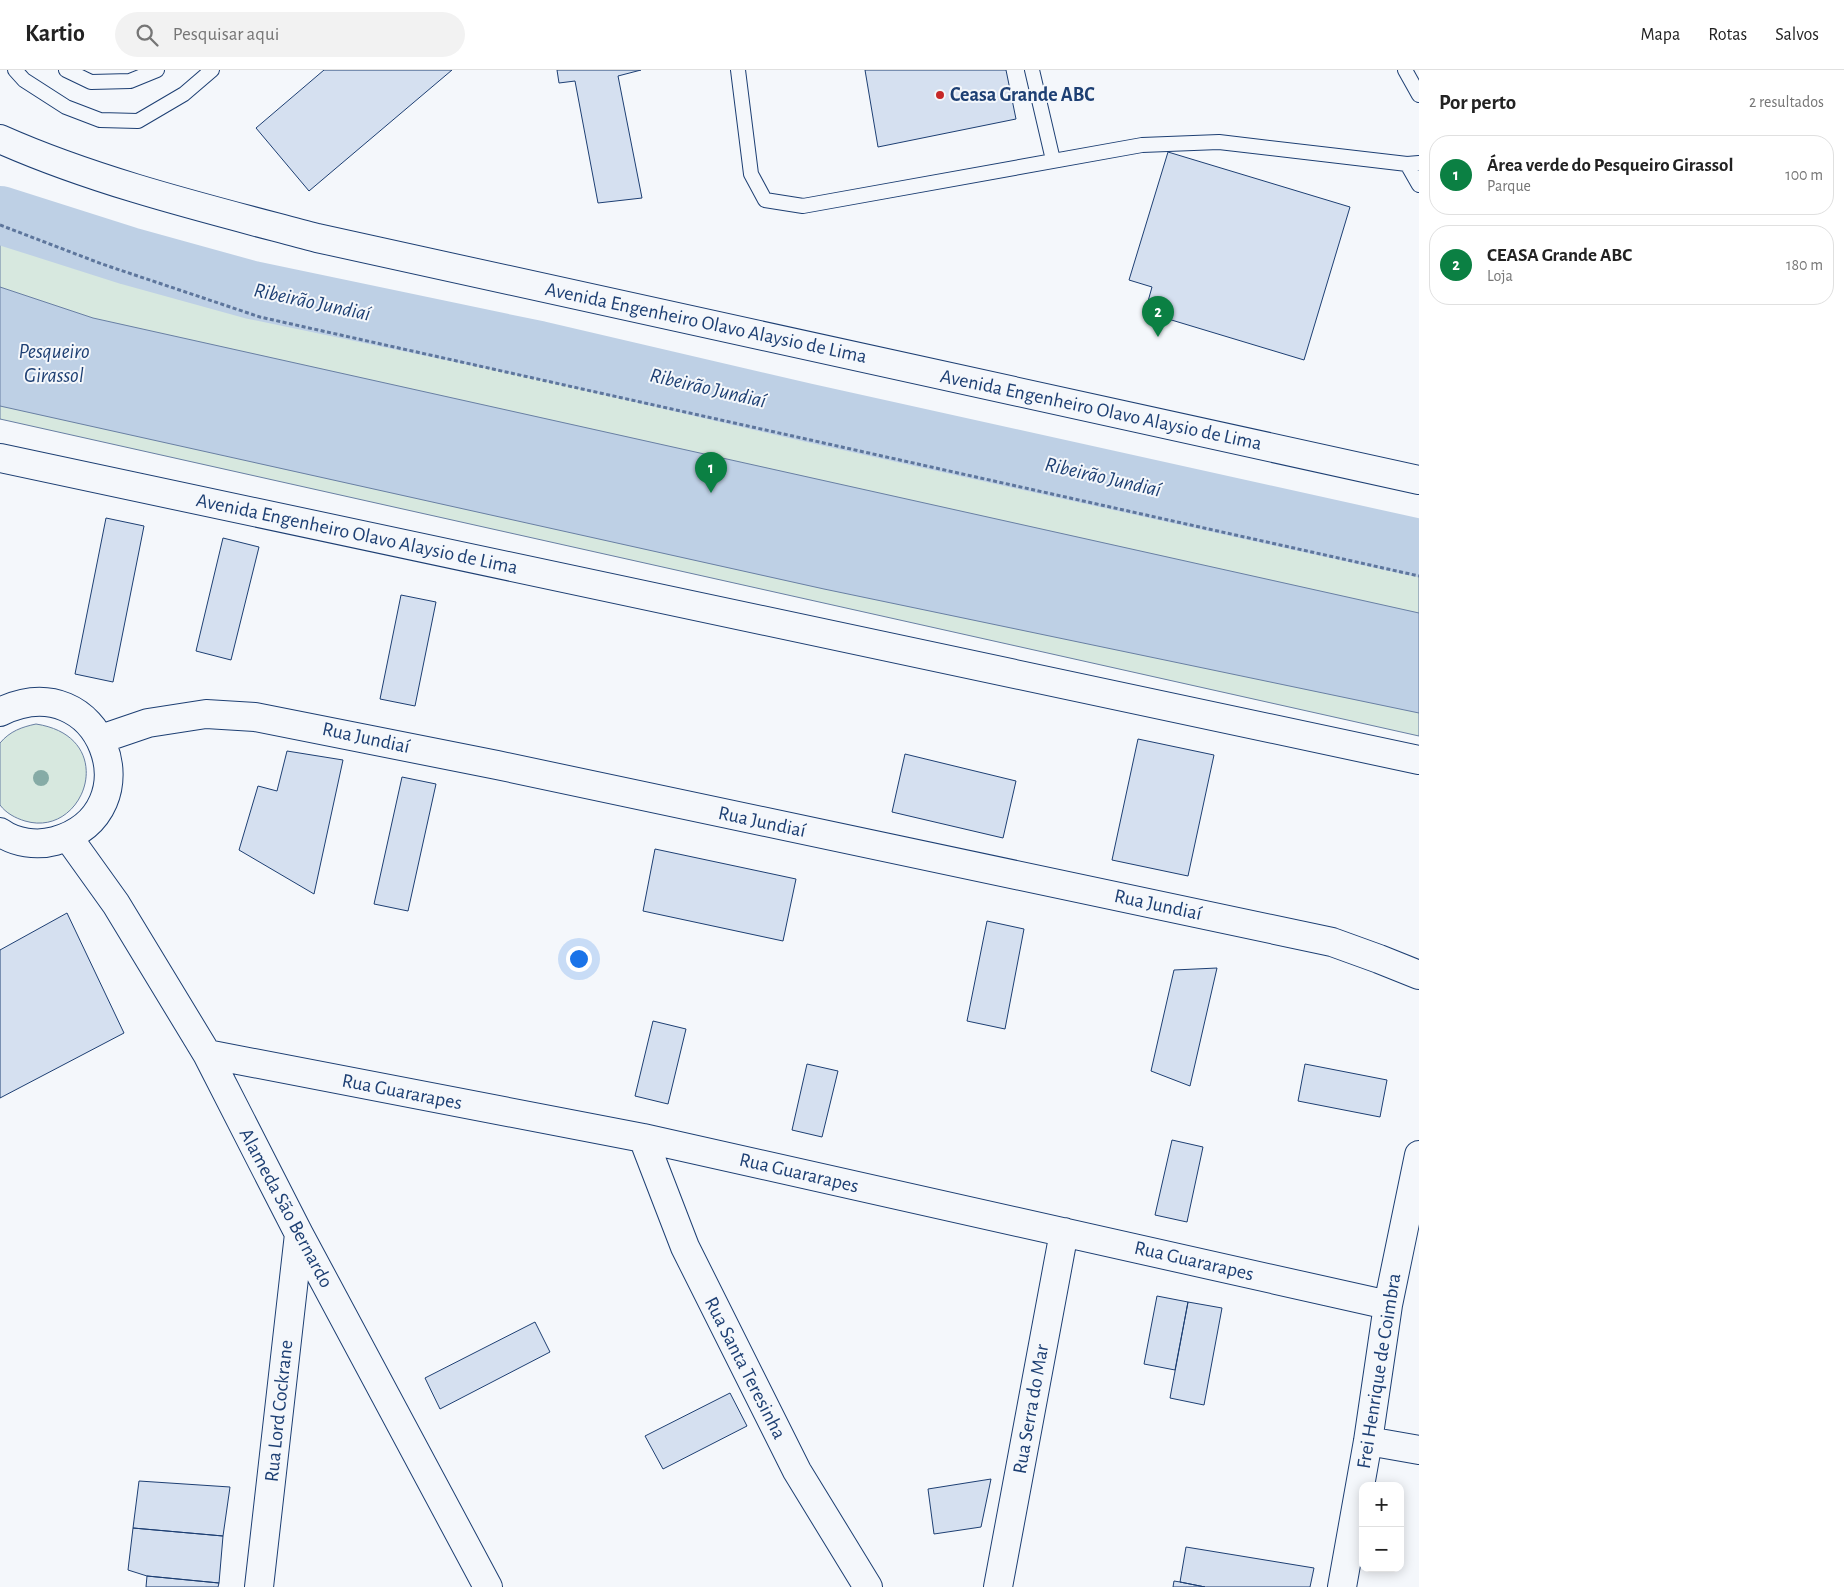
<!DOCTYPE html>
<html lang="pt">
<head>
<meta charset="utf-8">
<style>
	body { margin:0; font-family:"Alegreya Sans",sans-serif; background:#f2f2f2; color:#222 }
	.controls { position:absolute; right:15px; bottom:15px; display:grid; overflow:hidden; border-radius:10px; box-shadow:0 2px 12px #0003 }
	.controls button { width:45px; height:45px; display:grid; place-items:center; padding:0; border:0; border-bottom:1px solid #e0e0e0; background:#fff; color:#222; font:25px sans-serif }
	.you { position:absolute; left:578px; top:888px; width:18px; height:18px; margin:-12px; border:4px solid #fff; border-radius:50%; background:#1a73e8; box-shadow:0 0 0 8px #1a73e833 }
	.badge { display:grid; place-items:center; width:32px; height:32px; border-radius:50%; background:#0b8043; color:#fff; font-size:16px; font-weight:700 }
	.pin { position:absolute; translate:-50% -41px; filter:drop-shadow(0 1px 2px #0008) }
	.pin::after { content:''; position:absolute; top:26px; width:18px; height:15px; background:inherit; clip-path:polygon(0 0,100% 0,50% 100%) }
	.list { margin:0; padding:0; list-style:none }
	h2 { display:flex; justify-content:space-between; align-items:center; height:65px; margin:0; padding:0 20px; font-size:21px }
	h2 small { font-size:16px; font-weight:400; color:#767676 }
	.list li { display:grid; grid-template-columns:32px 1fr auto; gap:15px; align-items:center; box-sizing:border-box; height:80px; margin:0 10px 10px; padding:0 10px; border:1px solid #e0e0e0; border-radius:20px }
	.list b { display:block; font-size:19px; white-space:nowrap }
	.list p { margin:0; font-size:16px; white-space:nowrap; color:#767676 }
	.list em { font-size:16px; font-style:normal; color:#767676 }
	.icon { flex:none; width:28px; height:28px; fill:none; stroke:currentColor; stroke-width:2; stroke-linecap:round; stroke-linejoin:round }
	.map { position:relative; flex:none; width:1419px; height:1517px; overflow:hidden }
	header { display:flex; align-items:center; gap:30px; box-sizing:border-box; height:70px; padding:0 25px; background:#fff; border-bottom:1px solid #e0e0e0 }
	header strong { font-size:24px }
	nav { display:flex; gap:28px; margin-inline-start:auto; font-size:18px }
	.search { width:350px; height:45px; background:#f2f2f2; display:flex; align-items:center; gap:12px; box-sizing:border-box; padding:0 18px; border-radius:28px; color:#767676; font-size:19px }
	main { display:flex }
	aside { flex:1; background:#fff }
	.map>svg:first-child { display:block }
</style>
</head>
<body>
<header>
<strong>Kartio</strong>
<div class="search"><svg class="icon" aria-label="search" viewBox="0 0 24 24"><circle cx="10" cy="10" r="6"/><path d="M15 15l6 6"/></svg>Pesquisar aqui</div>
<nav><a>Mapa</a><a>Rotas</a><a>Salvos</a></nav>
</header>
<main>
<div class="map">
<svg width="1419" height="1517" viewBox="0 0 1419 1517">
	<rect width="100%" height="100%" fill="#f4f7fb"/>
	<path fill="#d7e8df" stroke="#687fa3" d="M0,161L98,200L1419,497V666L0,349Z
		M36,654C121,667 85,769 25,751C15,748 6,743 0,735V673C10,661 22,657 36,654Z"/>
	<path fill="#bed0e5" stroke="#687fa3" d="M0,217L93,248L1419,543V643L824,519L0,336Z"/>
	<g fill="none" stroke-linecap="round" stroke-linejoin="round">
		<path stroke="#bed0e5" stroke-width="58" d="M0,145L129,186L252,220L539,280L805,342L1419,478"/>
	</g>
	<path fill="#d5e0f0" stroke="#1d3f73" d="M324,0H452L309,121L256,58Z
		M557,0H641L618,6L642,128L598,133L575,11L559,13Z
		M865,0H1006L1016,49L878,77Z
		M1168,82L1350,137L1304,290L1145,242L1152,217L1129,210Z
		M106,448L144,456L113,612L75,604Z
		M223,468L259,477L231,590L196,581Z
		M401,525L436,532L415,636L380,629Z
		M1138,669L1214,685L1188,806L1112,790Z
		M287,681L343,690L314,824L239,780L258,716L277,721Z
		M905,684L1016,711L1003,768L892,742Z
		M402,707L436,714L408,841L374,834Z
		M655,779L796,809L783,871L643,841Z
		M67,843L124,963L0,1028V880Z
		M987,851L1024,859L1005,959L967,951Z
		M1217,898L1190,1016L1151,1001L1174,900Z
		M653,951L686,959L668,1034L635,1026Z
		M807,994L838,1001L822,1067L792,1060Z
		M1305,994L1387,1010L1380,1047L1298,1031Z
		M1172,1070L1203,1077L1187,1152L1155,1145Z
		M1157,1226L1188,1232L1175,1300L1144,1294Z
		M1188,1232L1222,1238L1204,1335L1170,1328Z
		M535,1252L550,1282L440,1339L425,1308Z
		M730,1323L747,1356L663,1399L645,1366Z
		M991,1409L981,1457L934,1464L928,1419Z
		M139,1411L230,1417L223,1466L133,1458Z
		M133,1458L223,1466L219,1513L147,1506L128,1500Z
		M1186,1477L1314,1498L1310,1517H1205L1180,1512Z
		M147,1506L219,1513L218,1517H146Z
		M1174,1511L1180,1512L1205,1517H1173Z"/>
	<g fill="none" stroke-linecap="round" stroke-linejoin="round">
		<defs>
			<path id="service" d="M15,0L24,10L66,37L100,50L138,51L184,24L212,0
				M66,0L91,12L130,11L157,0
				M738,0L751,104L765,130L803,136L1142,75L1219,72L1407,94L1419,93
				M1032,0L1053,90
				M1405,0L1419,25
				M1407,94L1419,115"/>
			<path id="minor" d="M0,642C101,592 156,742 55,771C37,776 15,773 0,762
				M101,669L148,653L206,644L255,647L497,695L1332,872L1379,889L1419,905
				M68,767L116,834L207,984L299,1164L488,1517
				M207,984L643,1068L1388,1235
				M643,1068L685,1177L797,1401L868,1517
				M1368,1371L1419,1380
				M259,1517L299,1164
				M998,1517L1064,1162
				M1342,1517L1368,1371L1388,1235L1419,1085"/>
			<path id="secondary" d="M0,69C99,113 212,140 317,168L1419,410
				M0,388L1419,690"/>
		</defs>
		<use href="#service" stroke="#1d3f73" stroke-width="16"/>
		<use href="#minor" stroke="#1d3f73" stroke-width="30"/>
		<use href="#secondary" stroke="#1d3f73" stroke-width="30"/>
		<path stroke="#5e769c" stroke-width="3" stroke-dasharray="4 2.5" stroke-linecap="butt" d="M0,155L102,194L260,247L1419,506"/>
		<use href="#service" stroke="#f4f7fb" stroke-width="14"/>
		<use href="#minor" stroke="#f4f7fb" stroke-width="28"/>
		<use href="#secondary" stroke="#f4f7fb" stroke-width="28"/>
	</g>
	<circle fill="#86aba6" cx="41" cy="708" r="8"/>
	<circle fill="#c62828" stroke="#f4f7fb" stroke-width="2" cx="940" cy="25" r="5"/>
	<g text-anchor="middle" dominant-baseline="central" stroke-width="4" stroke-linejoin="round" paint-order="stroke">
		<g font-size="20" font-weight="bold" fill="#1d3f73" stroke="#f4f7fb" text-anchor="start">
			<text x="950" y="25">Ceasa Grande ABC</text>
		</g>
		<g font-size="20" fill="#1d3f73" stroke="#f4f7fb">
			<text transform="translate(706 253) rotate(12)">Avenida Engenheiro Olavo Alaysio de Lima</text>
			<text transform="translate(1101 340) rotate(12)">Avenida Engenheiro Olavo Alaysio de Lima</text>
			<text transform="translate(357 464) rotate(12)">Avenida Engenheiro Olavo Alaysio de Lima</text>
			<text transform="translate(366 668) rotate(12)">Rua Jundiaí</text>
			<text transform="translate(762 752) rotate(12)">Rua Jundiaí</text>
			<text transform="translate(1158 835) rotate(12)">Rua Jundiaí</text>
			<text transform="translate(402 1022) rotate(11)">Rua Guararapes</text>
			<text transform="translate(799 1103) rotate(13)">Rua Guararapes</text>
			<text transform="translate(286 1138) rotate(62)">Alameda São Bernardo</text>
			<text transform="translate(1194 1191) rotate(13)">Rua Guararapes</text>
			<text transform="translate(745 1298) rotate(63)">Rua Santa Teresinha</text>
			<text transform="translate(1379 1301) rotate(-81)">Frei Henrique de Coimbra</text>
			<text transform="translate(1031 1339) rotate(-80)">Rua Serra do Mar</text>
			<text transform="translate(279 1341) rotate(-84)">Rua Lord Cockrane</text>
		</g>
		<g font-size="21" font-style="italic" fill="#1d3f73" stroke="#f4f7fb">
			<text transform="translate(312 232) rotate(12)">Ribeirão Jundiaí</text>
			<text x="54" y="281">Pesqueiro<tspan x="54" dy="24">Girassol</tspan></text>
			<text transform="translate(708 318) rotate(13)">Ribeirão Jundiaí</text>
			<text transform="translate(1103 407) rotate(13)">Ribeirão Jundiaí</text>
		</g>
	</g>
</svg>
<div class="controls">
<button>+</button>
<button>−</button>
</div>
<div class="you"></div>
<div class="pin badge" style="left:711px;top:423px">1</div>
<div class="pin badge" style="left:1158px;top:267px">2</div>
</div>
<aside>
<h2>Por perto<small>2 resultados</small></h2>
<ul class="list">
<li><span class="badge">1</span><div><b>Área verde do Pesqueiro Girassol</b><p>Parque</p></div><em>100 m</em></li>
<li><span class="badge">2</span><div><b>CEASA Grande ABC</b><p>Loja</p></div><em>180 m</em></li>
</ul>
</aside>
</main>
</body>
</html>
